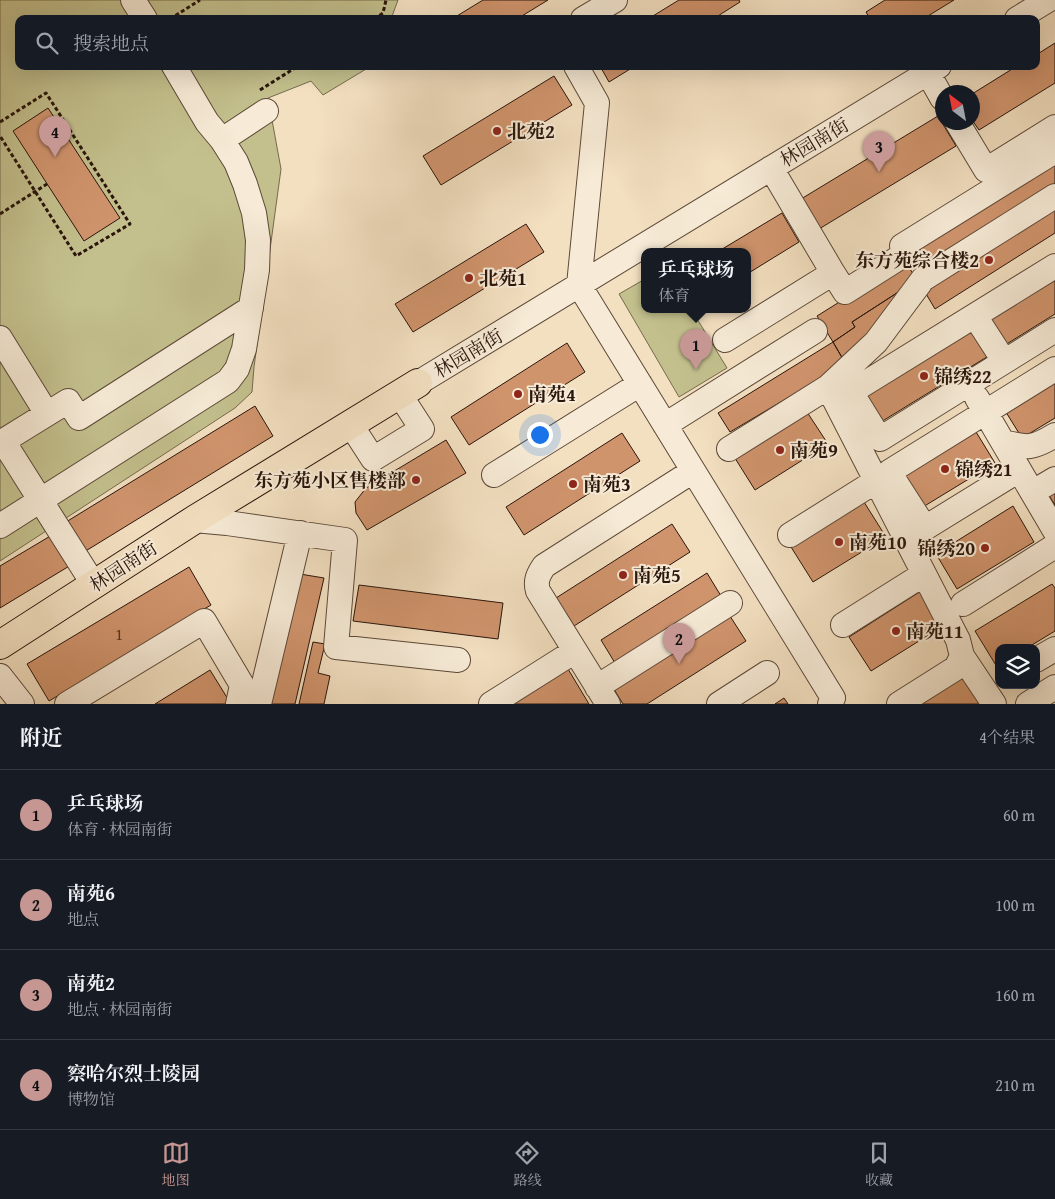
<!DOCTYPE html>
<html lang="zh">
<head>
<meta charset="utf-8">
<style>
	body { margin:0; font-family:"Gentium Book Plus","Noto Serif SC",serif; background:#20242c; color:#f1f3f6 }
	.controls { position:absolute; right:15px; bottom:15px; display:grid; overflow:hidden; border-radius:10px; box-shadow:0 5px 20px #0002 }
	.controls button { width:45px; height:45px; display:grid; place-items:center; padding:0; border:0; border-bottom:1px solid #363941; background:#171b24; color:#f1f3f6; font:25px sans-serif }
	.compass { position:absolute; left:935px; top:85px; width:45px; height:45px; border-radius:50%; background:#171b24; box-shadow:0 5px 20px #0002; rotate:328deg }
	.you { position:absolute; left:539px; top:434px; width:18px; height:18px; margin:-12px; border:4px solid #fff; border-radius:50%; background:#1a73e8; box-shadow:0 0 0 8px #1a73e833 }
	.badge { display:grid; place-items:center; width:32px; height:32px; border-radius:50%; background:#c59692; color:#111; font-size:16px; font-weight:700 }
	.pin { position:absolute; translate:-50% -41px; filter:drop-shadow(0 1px 2px #0008) }
	.pin::after { content:''; position:absolute; top:26px; width:18px; height:15px; background:inherit; clip-path:polygon(0 0,100% 0,50% 100%) }
	.popup { position:absolute; left:641px; top:248px; width:110px; height:65px; box-sizing:border-box; display:grid; place-content:center; border-radius:10px; background:#171b24; filter:drop-shadow(0 1px 4px #0005); font-size:16px; white-space:nowrap; color:#9ea1a6 }
	.popup b { font-size:19px; color:#f1f3f6 }
	.popup::after { content:''; position:absolute; left:50%; top:100%; margin-left:-10px; border:10px solid transparent; border-top-color:#171b24 }
	.list { margin:0; padding:0; list-style:none }
	h2 { display:flex; justify-content:space-between; align-items:center; height:65px; margin:0; padding:0 20px; font-size:21px }
	h2 small { font-size:16px; font-weight:400; color:#9ea1a6 }
	.list li { display:grid; grid-template-columns:32px 1fr auto; gap:15px; align-items:center; box-sizing:border-box; height:90px; padding:0 20px; border-top:1px solid #363941 }
	.list b { display:block; font-size:19px; white-space:nowrap }
	.list p { margin:0; font-size:16px; white-space:nowrap; color:#9ea1a6 }
	.list em { font-size:16px; font-style:normal; color:#9ea1a6 }
	.icon { flex:none; width:28px; height:28px; fill:none; stroke:currentColor; stroke-width:2; stroke-linecap:round; stroke-linejoin:round }
	.map { position:relative; flex:none; width:1055px; height:704px; overflow:hidden }
	.search { position:absolute; background:#171b24; box-shadow:0 5px 20px #0002; left:15px; right:15px; top:15px; height:55px; display:flex; align-items:center; gap:12px; box-sizing:border-box; padding:0 18px; border-radius:10px; color:#9ea1a6; font-size:19px }
	.sheet { height:425px; background:#171b24 }
	nav { display:flex; justify-content:space-around; align-items:center; box-sizing:border-box; height:70px; border-top:1px solid #363941; background:#171b24; font-size:14px; color:#9ea1a6 }
	nav a { display:grid; justify-items:center; gap:2px }
	nav .on { color:#c59692 }
	.map>svg:first-child { display:block }
</style>
</head>
<body>
<div class="map">
<svg width="1055" height="704" viewBox="0 0 1055 704">
	<rect width="100%" height="100%" fill="#f3e0c1"/>
	<filter id="stains"><feTurbulence type="fractalNoise" baseFrequency=".004" numOctaves="4"/><feColorMatrix values="0 0 0 0 .2 0 0 0 0 .09 0 0 0 0 .02 0 0 0 .5 -.17"/></filter>
	<radialGradient id="worn" r=".72"><stop offset=".6" stop-color="#630" stop-opacity="0"/><stop offset="1" stop-color="#630" stop-opacity=".3"/></radialGradient>
	<path fill="#c3c08d" stroke="#766a4c" d="M0,0H398L391,19H19V66H371L323,95L311,81L268,98L281,169L254,367L252,392L235,408L0,561Z
		M645,279V309H691L727,368L679,397L619,294Z"/>
	<path fill="#d0946d" stroke="#2a150b" d="M483,0H548L517,19H452Z
		M679,0H739L740,2L713,19H648Z
		M885,0H954L923,19H870L866,12Z
		M1055,43V83L979,130L972,120V94L1017,66H1036V55Z
		M600,66H635L609,82Z
		M554,76L572,105L441,185L423,156Z
		M48,108L120,218L84,241L13,131Z
		M938,116L956,146L819,229L801,199Z
		M1055,163V187L916,273L907,255Z
		M1055,204V233L935,309L922,287Z
		M782,213L799,242L747,274V251H719Z
		M526,224L544,252L413,332L395,304Z
		M905,261L917,280L852,322L855,327L833,342L817,316Z
		M1055,274V314L1005,345L987,316Z
		M917,280L844,361L833,342L855,327L852,322Z
		M972,326L990,355L876,425L859,396Z
		M833,342L844,361L818,380L730,432L718,413Z
		M567,343L585,372L469,445L451,417Z
		M1055,378V418L1022,438L1004,409Z
		M255,406L273,436L84,552L66,522Z
		M805,409L828,444L755,490L733,455Z
		M973,427L995,463L918,510L896,475Z
		M622,433L640,461L524,535L506,507Z
		M446,440L466,473L367,530L356,513L355,502L366,488Z
		M1055,487V505L1047,492Z
		M864,502L886,537L813,582L791,547Z
		M1013,506L1034,542L957,589L936,554Z
		M672,524L690,552L574,626L556,598Z
		M52,535L71,565L0,608V566Z
		M189,567L211,605L49,701L27,664Z
		M707,573L721,596L615,663L601,640Z
		M300,574L324,578L295,704H269Z
		M1052,584L1055,588V631L1027,648H999V665L997,667L975,631Z
		M359,585L503,603L498,639L353,621Z
		M921,591L943,626L871,671L849,637Z
		M728,613L746,641L647,704H623L612,686Z
		M313,642L325,644L318,673L330,676L324,704H299Z
		M568,669L589,704H511Z
		M210,670L231,704H155Z
		M965,674L985,704H917Z
		M784,698L788,704H775Z"/>
	<g fill="none" stroke-linecap="round" stroke-linejoin="round">
		<defs>
			<path id="minor" d="M133,0L145,19
				M583,19L615,0
				M1017,19L1048,0
				M576,66L597,103L579,285L833,698L830,704
				M928,73L942,98
				M957,122L986,170L1055,127
				M222,140L266,111
				M902,246L1055,151
				M1055,266L851,392L880,439L1055,330
				M833,273L845,292L897,259
				M975,316L1004,361
				M0,338L47,414L0,443
				M725,340L833,273L771,168
				M418,383L939,66
				M977,398L1055,531
				M47,414L68,401L79,418L251,308
				M351,425L373,459L422,429L400,395
				M665,425L815,331
				M3,441L94,585
				M1003,442C1028,448 1032,449 1055,435
				M729,449L828,387
				M1019,470L925,528L889,472L1055,369
				M494,475L640,384
				M1033,492L1055,479
				M194,520L227,523L345,540L336,647L458,660
				M0,526L228,381L237,369L244,349L257,270L258,240L254,213L245,184L236,162L222,140L207,122L174,66
				M790,535L876,481
				M963,604L1055,546
				M843,625L924,574
				M962,656L994,704
				M1036,660L1055,649
				M0,676L22,704
				M597,687L730,603
				M67,704L204,621L242,685L238,704
				M259,704L300,533
				M491,704L575,651
				M608,704L538,591C535,581 538,575 544,566L693,471
				M719,704L767,673
				M899,704L956,668L962,656L958,640L828,387L876,342L923,279L1055,196
				M1028,704L1055,687"/>
			<path id="major" d="M0,645L194,520L418,383"/>
		</defs>
		<use href="#minor" stroke="#5c4838" stroke-width="26"/>
		<use href="#major" stroke="#2a150b" stroke-width="30"/>
		<path stroke="#2a150b" stroke-width="3" stroke-dasharray="4 2.5" stroke-linecap="butt" d="M170,19L200,0
			M374,19L383,13L386,0
			M260,90L298,66
			M0,122L46,93L130,224L76,256L0,136
			M0,214L47,184"/>
		<use href="#minor" stroke="#f7ebd7" stroke-width="24"/>
		<use href="#major" stroke="#f3e0c1" stroke-width="28"/>
	</g>
	<g fill="#8f2418" stroke="#f7ebd7" stroke-width="2">
		<circle cx="497" cy="131" r="5"/>
		<circle cx="989" cy="260" r="5"/>
		<circle cx="469" cy="278" r="5"/>
		<circle cx="924" cy="376" r="5"/>
		<circle cx="518" cy="394" r="5"/>
		<circle cx="780" cy="450" r="5"/>
		<circle cx="945" cy="469" r="5"/>
		<circle cx="416" cy="480" r="5"/>
		<circle cx="573" cy="484" r="5"/>
		<circle cx="839" cy="542" r="5"/>
		<circle cx="985" cy="548" r="5"/>
		<circle cx="623" cy="575" r="5"/>
		<circle cx="896" cy="631" r="5"/>
	</g>
	<g text-anchor="middle" dominant-baseline="central" stroke-width="4" stroke-linejoin="round" paint-order="stroke">
		<g font-size="16" fill="#543524">
			<text x="119" y="634">1</text>
		</g>
		<g font-size="19" font-weight="bold" fill="#2a150b" stroke="#f7ebd7" text-anchor="start">
			<text x="507" y="131">北苑2</text>
			<text x="979" y="260" text-anchor="end">东方苑综合楼2</text>
			<text x="479" y="278">北苑1</text>
			<text x="934" y="376">锦绣22</text>
			<text x="528" y="394">南苑4</text>
			<text x="790" y="450">南苑9</text>
			<text x="955" y="469">锦绣21</text>
			<text x="406" y="480" text-anchor="end">东方苑小区售楼部</text>
			<text x="583" y="484">南苑3</text>
			<text x="849" y="542">南苑10</text>
			<text x="975" y="548" text-anchor="end">锦绣20</text>
			<text x="633" y="575">南苑5</text>
			<text x="906" y="631">南苑11</text>
		</g>
		<g font-size="19" fill="#2a150b" stroke="#f7ebd7">
			<text transform="translate(814 142) rotate(-31)">林园南街</text>
			<text transform="translate(468 353) rotate(-31)">林园南街</text>
			<text transform="translate(123 566) rotate(-33)">林园南街</text>
		</g>
	</g>
	<rect width="100%" height="100%" filter="url(#stains)"/>
	<rect width="100%" height="100%" fill="url(#worn)"/>
</svg>
<div class="controls">
<button><svg class="icon" aria-label="layers" viewBox="0 0 24 24"><path d="M12 4l9 5-9 5-9-5zM3 14l9 5 9-5"/></svg></button>
</div>
<svg class="compass" viewBox="-18 -18 36 36"><path d="M0-13l5 13h-10z" fill="#e53935"/><path d="M0 13l5-13h-10z" fill="#9ea1a6"/></svg>
<div class="you"></div>
<div class="pin badge" style="left:696px;top:370px">1</div>
<div class="popup"><b>乒乓球场</b>体育</div>
<div class="pin badge" style="left:679px;top:664px">2</div>
<div class="pin badge" style="left:879px;top:172px">3</div>
<div class="pin badge" style="left:55px;top:157px">4</div>
<div class="search"><svg class="icon" aria-label="search" viewBox="0 0 24 24"><circle cx="10" cy="10" r="6"/><path d="M15 15l6 6"/></svg>搜索地点</div>
</div>
<section class="sheet">
<h2>附近<small>4个结果</small></h2>
<ul class="list">
<li><span class="badge">1</span><div><b>乒乓球场</b><p>体育 · 林园南街</p></div><em>60 m</em></li>
<li><span class="badge">2</span><div><b>南苑6</b><p>地点</p></div><em>100 m</em></li>
<li><span class="badge">3</span><div><b>南苑2</b><p>地点 · 林园南街</p></div><em>160 m</em></li>
<li><span class="badge">4</span><div><b>察哈尔烈士陵园</b><p>博物馆</p></div><em>210 m</em></li>
</ul>
</section>
<nav>
<a class="on"><svg class="icon" aria-label="map" viewBox="0 0 24 24"><path d="M3 6l6-2 6 2 6-2v14l-6 2-6-2-6 2zM9 4v14M15 6v14"/></svg>地图</a>
<a><svg class="icon" aria-label="directions" viewBox="0 0 24 24"><path d="M12 3l9 9-9 9-9-9zM9 14v-3h6M13 9l2 2-2 2"/></svg>路线</a>
<a><svg class="icon" aria-label="saved" viewBox="0 0 24 24"><path d="M7 4h10v16l-5-4-5 4z"/></svg>收藏</a>
</nav>
</body>
</html>
